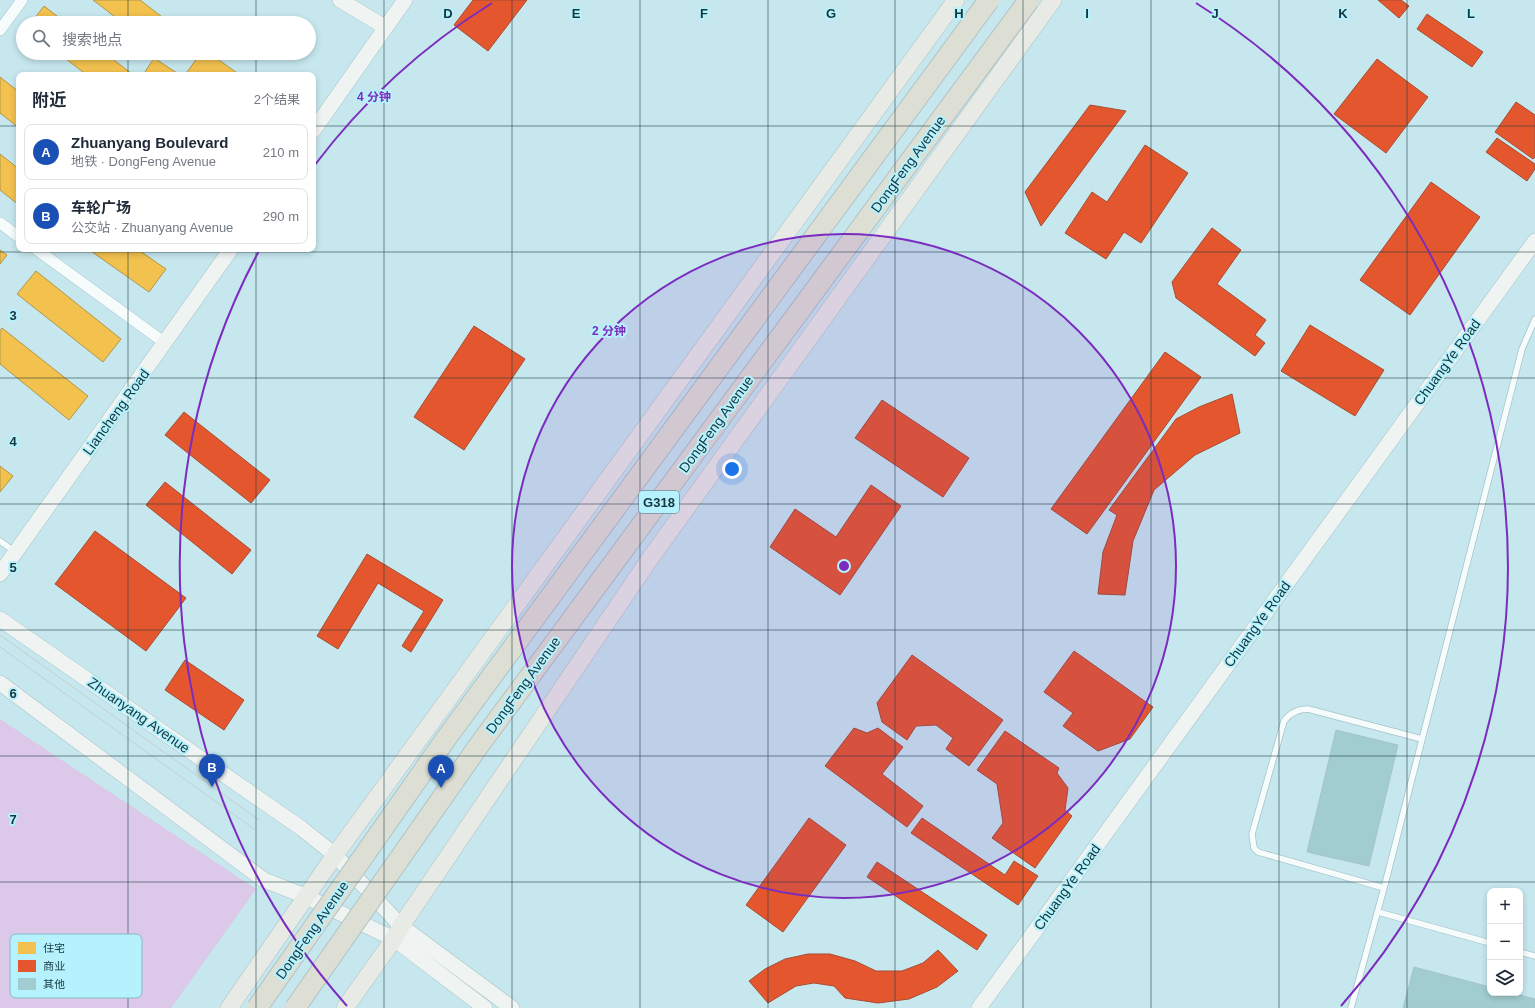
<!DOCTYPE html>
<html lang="zh">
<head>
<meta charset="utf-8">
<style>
	body { margin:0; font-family:Helvetica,"Noto Sans SC",sans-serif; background:#f6f6f7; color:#1f2937 }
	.controls { position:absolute; right:12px; bottom:12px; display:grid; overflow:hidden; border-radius:8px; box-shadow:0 2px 6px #0003 }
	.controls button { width:36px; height:36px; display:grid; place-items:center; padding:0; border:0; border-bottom:1px solid #e0e1e3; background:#fff; color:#1f2937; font:20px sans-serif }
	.you { position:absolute; left:732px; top:469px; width:14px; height:14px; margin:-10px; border:3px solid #fff; border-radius:50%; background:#1a73e8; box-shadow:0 0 0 6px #1a73e833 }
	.badge { display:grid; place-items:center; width:26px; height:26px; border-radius:50%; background:#db2777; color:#fff; font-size:13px; font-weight:700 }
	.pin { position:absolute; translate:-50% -33px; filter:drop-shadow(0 1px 2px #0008) }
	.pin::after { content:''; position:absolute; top:21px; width:14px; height:12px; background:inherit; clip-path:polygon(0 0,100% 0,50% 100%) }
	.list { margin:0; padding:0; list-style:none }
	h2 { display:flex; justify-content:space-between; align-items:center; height:52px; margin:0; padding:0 16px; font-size:17px }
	h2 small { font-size:13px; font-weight:400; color:#747a83 }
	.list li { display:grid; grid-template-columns:26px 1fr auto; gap:12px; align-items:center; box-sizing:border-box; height:56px; margin:0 8px 8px; padding:0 8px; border:1px solid #e0e1e3; border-radius:8px }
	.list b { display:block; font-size:15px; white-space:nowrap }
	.list p { margin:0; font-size:13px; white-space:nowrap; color:#747a83 }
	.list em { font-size:13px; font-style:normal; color:#747a83 }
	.icon { flex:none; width:22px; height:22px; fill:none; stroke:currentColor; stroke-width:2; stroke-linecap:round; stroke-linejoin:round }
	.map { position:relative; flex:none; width:1535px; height:1008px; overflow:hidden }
	.search { position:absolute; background:#fff; box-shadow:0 2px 6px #0003; left:16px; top:16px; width:300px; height:44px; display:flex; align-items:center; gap:10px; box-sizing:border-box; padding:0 14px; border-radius:22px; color:#747a83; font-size:15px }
	.panel { position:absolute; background:#fff; box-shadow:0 2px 6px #0003; left:16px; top:72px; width:300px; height:180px; border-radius:8px }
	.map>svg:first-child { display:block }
</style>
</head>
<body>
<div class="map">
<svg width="1535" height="1008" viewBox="0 0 1535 1008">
	<rect width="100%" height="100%" fill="#c6e7ee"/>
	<path fill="#dcc8e9" d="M0,719L256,889L171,1008H0Z"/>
	<path fill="#f2c14e" stroke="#b09749" d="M93,0H140L170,23H123Z
		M44,6L66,23H31Z
		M58,53H105L132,74L87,75Z
		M201,53H209L240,75H191L187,72Z
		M154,58L180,75H143Z
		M0,77L19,92V128L0,113Z
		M0,154L19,169V205L0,190Z
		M88,249H137L166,269L149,292Z
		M0,250L7,255L0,264Z
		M36,271L121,339L103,362L17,294Z
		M2,328L88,396L69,420L0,364V331Z
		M0,466L13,476L0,492Z"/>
	<path fill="#e4572e" stroke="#a64d32" d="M473,0H527L488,51L454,25Z
		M1378,0H1401L1409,6L1399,18Z
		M1427,14L1483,52L1472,67L1417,29Z
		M1377,59L1428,97L1386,153L1334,114Z
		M1516,102L1535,115V157L1533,159L1495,132Z
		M1090,105L1126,111L1041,226L1025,192Z
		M1497,138L1535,164V169L1527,181L1486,152Z
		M1145,145L1188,173L1141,243L1124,232L1106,259L1065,233L1092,192L1107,202Z
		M1431,182L1480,217L1410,315L1360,280Z
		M1212,228L1241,250L1217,284L1266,320L1255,335L1265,343L1255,356L1176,298L1172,282Z
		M1310,325L1384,370L1355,416L1281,371Z
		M474,326L525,359L464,450L414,417Z
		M1165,352L1201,377L1087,534L1051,509Z
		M1232,394L1240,433L1195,455L1154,490L1133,541L1125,595L1098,594L1103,552L1117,515L1109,510L1176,419L1199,407Z
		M882,400L969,458L943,497L855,438Z
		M184,412L270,480L251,503L165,435Z
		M165,482L251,550L232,574L146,505Z
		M871,485L901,506L840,595L770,547L795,509L836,537Z
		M95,531L186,598L146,651L55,584Z
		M367,554L443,600L411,652L402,646L424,611L378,583L338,649L317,636Z
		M1074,651L1153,707L1130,739L1098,751L1063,726L1073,713L1044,692Z
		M912,655L1003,720L969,766L946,749L953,738L936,725L916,726L907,740L882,722L877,703Z
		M185,660L244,700L224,730L165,690Z
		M854,728L867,733L878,728L903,747L882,774L923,806L907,827L825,766Z
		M1005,731L1059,768L1057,773L1068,788L1065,810L1072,816L1035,868L992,838L1003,823L997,784L977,770Z
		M809,818L846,845L783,932L746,905Z
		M922,818L1005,875L1014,861L1038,876L1018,905L911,833Z
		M877,862L987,935L977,950L867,877Z
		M938,950L958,971L937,987L909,999L878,1003L845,998L834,986L814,983L796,986L768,1003L749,981L765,969L785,959L808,954H830L855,961L876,971H902L923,963Z"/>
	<path fill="#a1cdd0" stroke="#a6c4c6" d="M1336,730L1398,745L1369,866L1307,852Z
		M1414,967L1490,987V993H1512L1535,999V1008H1403Z"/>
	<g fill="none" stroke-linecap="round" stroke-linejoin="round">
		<defs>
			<path id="lane" d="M0,541L14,551
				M1384,888L1258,852L1254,848L1252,834L1284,721C1290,713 1298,709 1308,709L1422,739
				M1378,912L1490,943
				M1520,952L1535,956
				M1351,1008L1384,888L1522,349L1535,319"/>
			<path id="street" d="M0,30L22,0
				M0,223L19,237
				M36,249L165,343"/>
			<path id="secondary" d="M340,0L385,27
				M313,131L405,0
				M0,574L231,249
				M0,619L301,828L335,855L401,926L512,1008
				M0,683L264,880L305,896L394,939L485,1008
				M979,1008L1535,241"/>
			<path id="primary" d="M229,1008L335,855L956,0
				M345,1008L394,939L401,926L649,560L1053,0"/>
		</defs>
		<use href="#lane" stroke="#a6c3c9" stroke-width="7"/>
		<use href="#street" stroke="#a6c3c9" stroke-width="12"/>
		<use href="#secondary" stroke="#a6c3c9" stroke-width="16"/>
		<use href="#primary" stroke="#afc3c6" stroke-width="18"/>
		<use href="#lane" stroke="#f6fbfc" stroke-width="5.5"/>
		<use href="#street" stroke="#f6fbfc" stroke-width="11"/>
		<use href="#secondary" stroke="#eff3f1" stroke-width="15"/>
		<use href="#primary" stroke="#e8eae5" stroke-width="17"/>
		<path stroke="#c4ced0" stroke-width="1" d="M0,635L259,820
			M0,647L254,829"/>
		<defs>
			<path id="highway-bridge" d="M257,1008L445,740L989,0
				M295,1008L477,748L1029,0"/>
		</defs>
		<use href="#highway-bridge" stroke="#afc3c6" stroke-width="22" stroke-linecap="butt"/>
		<use href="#highway-bridge" stroke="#dedfd4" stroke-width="20"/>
	</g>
	<path fill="none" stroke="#16363c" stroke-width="1" stroke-opacity="0.55" d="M128,0V23M256,0V23M384,0V1008M512,0V1008M640,0V1008M768,0V1008M895,0V1008M1023,0V1008M1151,0V1008M1279,0V1008M1407,0V1008M128,53V75M256,53V75M0,126H19M313,126H1535M128,249V1008M256,249V1008M0,252H1535M0,378H1535M0,504H1535M0,630H1535M0,756H1535M0,882H1535"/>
	<circle cx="844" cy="566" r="332" fill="#7b2cbf" fill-opacity=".12"/>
	<g fill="none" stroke="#7b2cbf" stroke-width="2">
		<circle cx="844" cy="566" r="332"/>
		<path d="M347 1006A664 664 0 0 1 260 249M314 166A664 664 0 0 1 492 3M1196 3A664 664 0 0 1 1341 1006"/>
	</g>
	<g text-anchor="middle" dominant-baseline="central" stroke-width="4" stroke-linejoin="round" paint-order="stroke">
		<rect fill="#b6f2fe" stroke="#466e76" stroke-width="1" x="639" y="491" width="40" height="22" rx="3"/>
		<g font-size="13" font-weight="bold" fill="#16363c">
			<text x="659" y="502">G318</text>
		</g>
		<g font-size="14" fill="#16363c" stroke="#b6f2fe">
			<text transform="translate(908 164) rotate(-54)">DongFeng Avenue</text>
			<text transform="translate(1447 362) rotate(-54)">ChuangYe Road</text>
			<text transform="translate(116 412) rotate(-54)">Liancheng Road</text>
			<text transform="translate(716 424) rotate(-54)">DongFeng Avenue</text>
			<text transform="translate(1257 624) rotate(-54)">ChuangYe Road</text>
			<text transform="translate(523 685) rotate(-54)">DongFeng Avenue</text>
			<text transform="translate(139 715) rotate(35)">Zhuanyang Avenue</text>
			<text transform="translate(1067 887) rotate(-54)">ChuangYe Road</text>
			<text transform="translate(312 930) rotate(-55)">DongFeng Avenue</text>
		</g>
	</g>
	<rect x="10" y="934" width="132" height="64" rx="6" fill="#b6f2fe" stroke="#86bac4" stroke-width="1"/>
	<rect x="18" y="942" width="18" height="12" fill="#f2c14e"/>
	<rect x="18" y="960" width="18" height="12" fill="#e4572e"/>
	<rect x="18" y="978" width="18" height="12" fill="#a1cdd0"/>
	<g font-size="11" fill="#16363c">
		<text x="43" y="952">住宅</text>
		<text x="43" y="970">商业</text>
		<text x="43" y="988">其他</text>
	</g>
	<g font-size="13" text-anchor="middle" font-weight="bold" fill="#16363c" stroke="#b6f2fe" stroke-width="4" stroke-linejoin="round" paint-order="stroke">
		<text x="448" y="18">D</text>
		<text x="576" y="18">E</text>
		<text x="704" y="18">F</text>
		<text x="831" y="18">G</text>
		<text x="959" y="18">H</text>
		<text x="1087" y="18">I</text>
		<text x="1215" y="18">J</text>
		<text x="1343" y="18">K</text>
		<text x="1471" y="18">L</text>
		<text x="13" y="320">3</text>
		<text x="13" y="446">4</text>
		<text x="13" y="572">5</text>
		<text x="13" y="698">6</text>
		<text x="13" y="824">7</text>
	</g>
	<circle cx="844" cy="566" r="6" fill="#7b2cbf" stroke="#b6f2fe" stroke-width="2"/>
	<g font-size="12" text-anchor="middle" font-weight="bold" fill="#7b2cbf" stroke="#b6f2fe" stroke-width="4" stroke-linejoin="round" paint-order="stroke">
		<text x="374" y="101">4 分钟</text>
		<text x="609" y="335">2 分钟</text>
	</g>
</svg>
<div class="controls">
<button>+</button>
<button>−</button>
<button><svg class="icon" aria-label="layers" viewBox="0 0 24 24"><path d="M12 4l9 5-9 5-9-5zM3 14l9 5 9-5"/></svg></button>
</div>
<div class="you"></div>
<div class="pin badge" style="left:441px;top:788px;background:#1a4fb4">A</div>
<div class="pin badge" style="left:212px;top:787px;background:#1a4fb4">B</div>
<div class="search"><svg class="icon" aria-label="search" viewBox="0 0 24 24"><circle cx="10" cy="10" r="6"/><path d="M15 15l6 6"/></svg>搜索地点</div>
<section class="panel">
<h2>附近<small>2个结果</small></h2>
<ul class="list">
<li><span class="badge" style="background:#1a4fb4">A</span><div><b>Zhuanyang Boulevard</b><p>地铁 · DongFeng Avenue</p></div><em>210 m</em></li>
<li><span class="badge" style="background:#1a4fb4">B</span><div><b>车轮广场</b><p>公交站 · Zhuanyang Avenue</p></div><em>290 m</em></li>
</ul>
</section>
</div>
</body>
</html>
